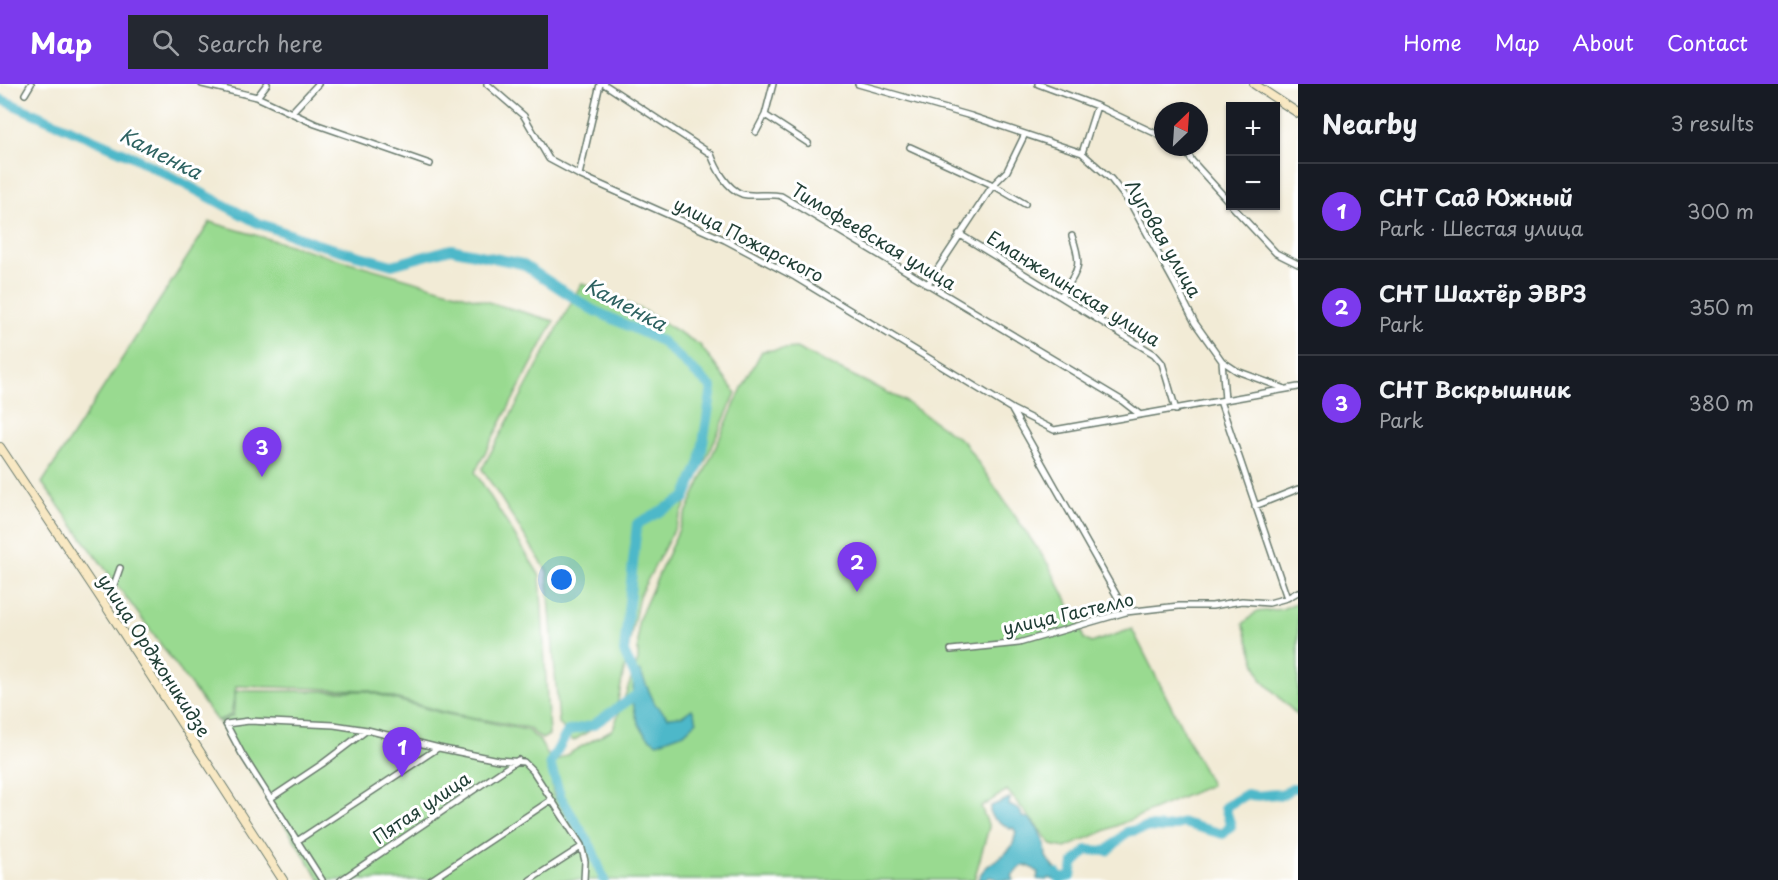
<!DOCTYPE html>
<html lang="en">
<head>
<meta charset="utf-8">
<style>
	body { margin:0; font-family:"Playpen Sans",sans-serif; background:#242831; color:#f1f3f6 }
	.controls { position:absolute; right:18px; top:18px; display:grid; overflow:hidden; border-radius:0px; box-shadow:0 2px 4px #0004 }
	.controls button { width:54px; height:54px; display:grid; place-items:center; padding:0; border:0; border-bottom:2px solid #363941; background:#171b24; color:#f1f3f6; font:30px sans-serif }
	.compass { position:absolute; left:1154px; top:18px; width:54px; height:54px; border-radius:50%; background:#171b24; box-shadow:0 2px 4px #0004; rotate:25deg }
	.you { position:absolute; left:562px; top:496px; width:21px; height:21px; margin:-15px; border:4px solid #fff; border-radius:50%; background:#1a73e8; box-shadow:0 0 0 9px #1a73e833 }
	.badge { display:grid; place-items:center; width:39px; height:39px; border-radius:50%; background:#7c3aed; color:#fff; font-size:20px; font-weight:700 }
	.pin { position:absolute; translate:-50% -50px; filter:drop-shadow(0 2px 3px #0008) }
	.pin::after { content:''; position:absolute; top:32px; width:21px; height:18px; background:inherit; clip-path:polygon(0 0,100% 0,50% 100%) }
	.list { margin:0; padding:0; list-style:none }
	h2 { display:flex; justify-content:space-between; align-items:center; height:78px; margin:0; padding:0 24px; font-size:26px }
	h2 small { font-size:20px; font-weight:400; color:#9ea1a6 }
	.list li { display:grid; grid-template-columns:39px 1fr auto; gap:18px; align-items:center; box-sizing:border-box; height:96px; padding:0 24px; border-top:2px solid #363941 }
	.list b { display:block; font-size:22px; white-space:nowrap }
	.list p { margin:0; font-size:20px; white-space:nowrap; color:#9ea1a6 }
	.list em { font-size:20px; font-style:normal; color:#9ea1a6 }
	.icon { flex:none; width:33px; height:33px; fill:none; stroke:currentColor; stroke-width:2; stroke-linecap:round; stroke-linejoin:round }
	.map { position:relative; flex:none; width:1298px; height:796px; overflow:hidden }
	header { display:flex; align-items:center; gap:36px; box-sizing:border-box; height:84px; padding:0 30px; background:#7c3aed; color:#fff }
	header strong { font-size:28px }
	nav { display:flex; gap:33px; margin-inline-start:auto; font-size:21px }
	.search { width:420px; height:54px; background:#242831; display:flex; align-items:center; gap:15px; box-sizing:border-box; padding:0 21px; border-radius:0px; color:#9ea1a6; font-size:22px }
	main { display:flex }
	aside { flex:1; background:#171b24 }
	.map>svg:first-child { display:block }
</style>
</head>
<body>
<header>
<strong>Map</strong>
<div class="search"><svg class="icon" aria-label="search" viewBox="0 0 24 24"><circle cx="10" cy="10" r="6"/><path d="M15 15l6 6"/></svg>Search here</div>
<nav><a>Home</a><a>Map</a><a>About</a><a>Contact</a></nav>
</header>
<main>
<div class="map">
<svg width="1298" height="796" viewBox="0 0 1298 796">
	<rect width="100%" height="100%" fill="#fff"/>
	<filter id="ink" filterUnits="userSpaceOnUse"><feTurbulence type="fractalNoise" baseFrequency=".0167" numOctaves="2"/><feDisplacementMap in="SourceGraphic" scale="12" xChannelSelector="R" yChannelSelector="G"/><feConvolveMatrix kernelMatrix="1 2 1 2 8 2 1 2 1" color-interpolation-filters="sRGB"/></filter>
	<filter id="wash" filterUnits="userSpaceOnUse"><feTurbulence type="fractalNoise" baseFrequency=".008" numOctaves="4" result="noise"/><feDisplacementMap in="SourceGraphic" scale="24" xChannelSelector="R" yChannelSelector="G"/><feGaussianBlur stdDeviation="1.35" result="paint"/><feColorMatrix in="noise" values="0 0 0 0 0 0 0 0 0 0 0 0 0 0 0 0 0 1.4 0 .05"/><feComposite in="paint" operator="in"/></filter>
	<g filter="url(#wash)">
		<rect width="100%" height="100%" fill="#f2ebd6"/>
		<path fill="#99da90" stroke="#5c8c62" stroke-width="1.5" d="M210,138L554,237L475,388L540,492L549,651L542,655L528,644L443,628L367,606L236,602L231,631L217,637L42,399Z
			M582,199L644,227L700,261L736,309L675,444L639,512L615,631L573,657L559,639L547,487L482,385Z
			M796,264L903,316L964,358L1048,480L1078,538L1084,555L1091,559L1132,545L1211,701L1065,764L1052,761L1007,706L981,723L989,743L974,796H607L596,777L601,796H320L219,638L233,632L236,607H365L442,629L527,646L539,656L550,675L553,711L595,776L555,710L552,679L613,645L638,576V537L742,304L762,267Z
			M1298,518V632L1261,595L1243,540L1256,528L1282,525Z"/>
		<path fill="#4db8c9" stroke="#367a7e" stroke-width="1.5" d="M640,587L655,620L668,633L682,632L692,625L697,637L684,649L657,659C633,647 629,612 636,589Z
			M1010,714L1009,721C1016,725 1021,724 1022,733L1029,734L1039,747L1045,760L1046,773L1061,792L1067,791L1068,795L1056,796L1049,794L1047,796L1037,795L1038,788L1029,782H1022L1012,792L1014,796H1000L990,793L985,796H978C983,779 1004,775 1012,762C1015,757 1014,753 1016,748L1013,744L1010,745C1001,736 986,737 991,722Z"/>
		<g fill="none" stroke-linecap="round" stroke-linejoin="round">
			<path stroke="#4db8c9" stroke-width="10" d="M0,15L134,73L258,139L317,160L392,181L451,165L522,180L591,225L661,257L712,304L700,378L685,414L637,440L624,568L642,607L593,641L568,647L550,679L560,712L591,763L604,796
				M1057,790L1061,795L1071,792L1073,780L1087,766L1107,767L1127,748L1149,743L1166,744L1183,739L1223,750L1231,742L1225,723L1247,710C1263,715 1267,708 1282,711L1292,704H1298"/>
		</g>
	</g>
	<g filter="url(#ink)">
		<g fill="none" stroke-linecap="round" stroke-linejoin="round">
			<defs>
				<path id="minor" d="M202,0L257,13L315,40L430,80
					M487,0L524,32L549,75L579,91L725,156L795,193L1012,325L1054,346L1225,316
					M604,0L711,70C716,84 727,105 742,110C754,113 768,109 781,112L1121,316L1139,330
					M773,0L765,31L808,59
					M858,0L971,32L1082,69L1111,95L1132,122L1175,200L1195,239L1222,277L1225,316L1298,303
					M1038,0L1097,22L1163,53
					M25,10L31,0
					M257,13L267,0
					M291,29L318,0
					M756,48L765,31
					M910,63L993,101L1025,120
					M1184,63L1192,77L1230,119
					M1082,69L1097,22
					M579,91L600,0
					M1232,122L1276,169L1298,180
					M959,150L1154,270L1162,279L1176,326
					M927,201L993,101L1007,87L1025,50
					M1061,212C1078,186 1083,183 1072,152
					M1222,277L1237,287L1283,304
					M1220,317L1287,514
					M1012,326L1126,528
					M1255,422L1298,405
					M98,510L114,501L120,484
					M951,566L1019,559L1126,528L1179,522H1212L1242,517L1269,519L1287,514L1298,508
					M271,714L322,680L367,646
					M297,757L438,664
					M322,796L242,670L226,640L249,637L334,641L367,646L439,664L498,676L524,678L533,687L581,761L585,777L584,796
					M341,796L518,676
					M431,796L551,716
					M530,796L581,763"/>
				<path id="secondary" d="M1254,0L1298,29
					M0,363L98,510L283,796"/>
			</defs>
			<use href="#minor" stroke="#697a6d" stroke-width="8"/>
			<use href="#secondary" stroke="#697a6d" stroke-width="10"/>
			<use href="#minor" stroke="#fff" stroke-width="5"/>
			<use href="#secondary" stroke="#f8e8c3" stroke-width="8"/>
		</g>
	</g>
	<g text-anchor="middle" dominant-baseline="central" stroke-width="6" stroke-linejoin="round" paint-order="stroke">
		<g font-size="18" fill="#1f3d34" stroke="#fff">
			<text transform="translate(874 152) rotate(31)">Тимофеевская улица</text>
			<text transform="translate(1164 154) rotate(60)">Луговая улица</text>
			<text transform="translate(749 155) rotate(27)">улица Пожарского</text>
			<text transform="translate(1074 204) rotate(32)">Еманжелинская улица</text>
			<text transform="translate(1068 529) rotate(-13)">улица Гастелло</text>
			<text transform="translate(155 571) rotate(57)">улица Орджоникидзе</text>
			<text transform="translate(421 723) rotate(-34)">Пятая улица</text>
		</g>
		<g font-size="20" font-style="italic" fill="#2d6261" stroke="#fff">
			<text transform="translate(161 69) rotate(27)">Каменка</text>
			<text transform="translate(626 220) rotate(28)">Каменка</text>
		</g>
	</g>
</svg>
<div class="controls">
<button>+</button>
<button>−</button>
</div>
<svg class="compass" viewBox="-18 -18 36 36"><path d="M0-13l5 13h-10z" fill="#e53935"/><path d="M0 13l5-13h-10z" fill="#9ea1a6"/></svg>
<div class="you"></div>
<div class="pin badge" style="left:402px;top:693px">1</div>
<div class="pin badge" style="left:857px;top:508px">2</div>
<div class="pin badge" style="left:262px;top:393px">3</div>
</div>
<aside>
<h2>Nearby<small>3 results</small></h2>
<ul class="list">
<li><span class="badge">1</span><div><b>СНТ Сад Южный</b><p>Park · Шестая улица</p></div><em>300 m</em></li>
<li><span class="badge">2</span><div><b>СНТ Шахтёр ЭВРЗ</b><p>Park</p></div><em>350 m</em></li>
<li><span class="badge">3</span><div><b>СНТ Вскрышник</b><p>Park</p></div><em>380 m</em></li>
</ul>
</aside>
</main>
</body>
</html>
